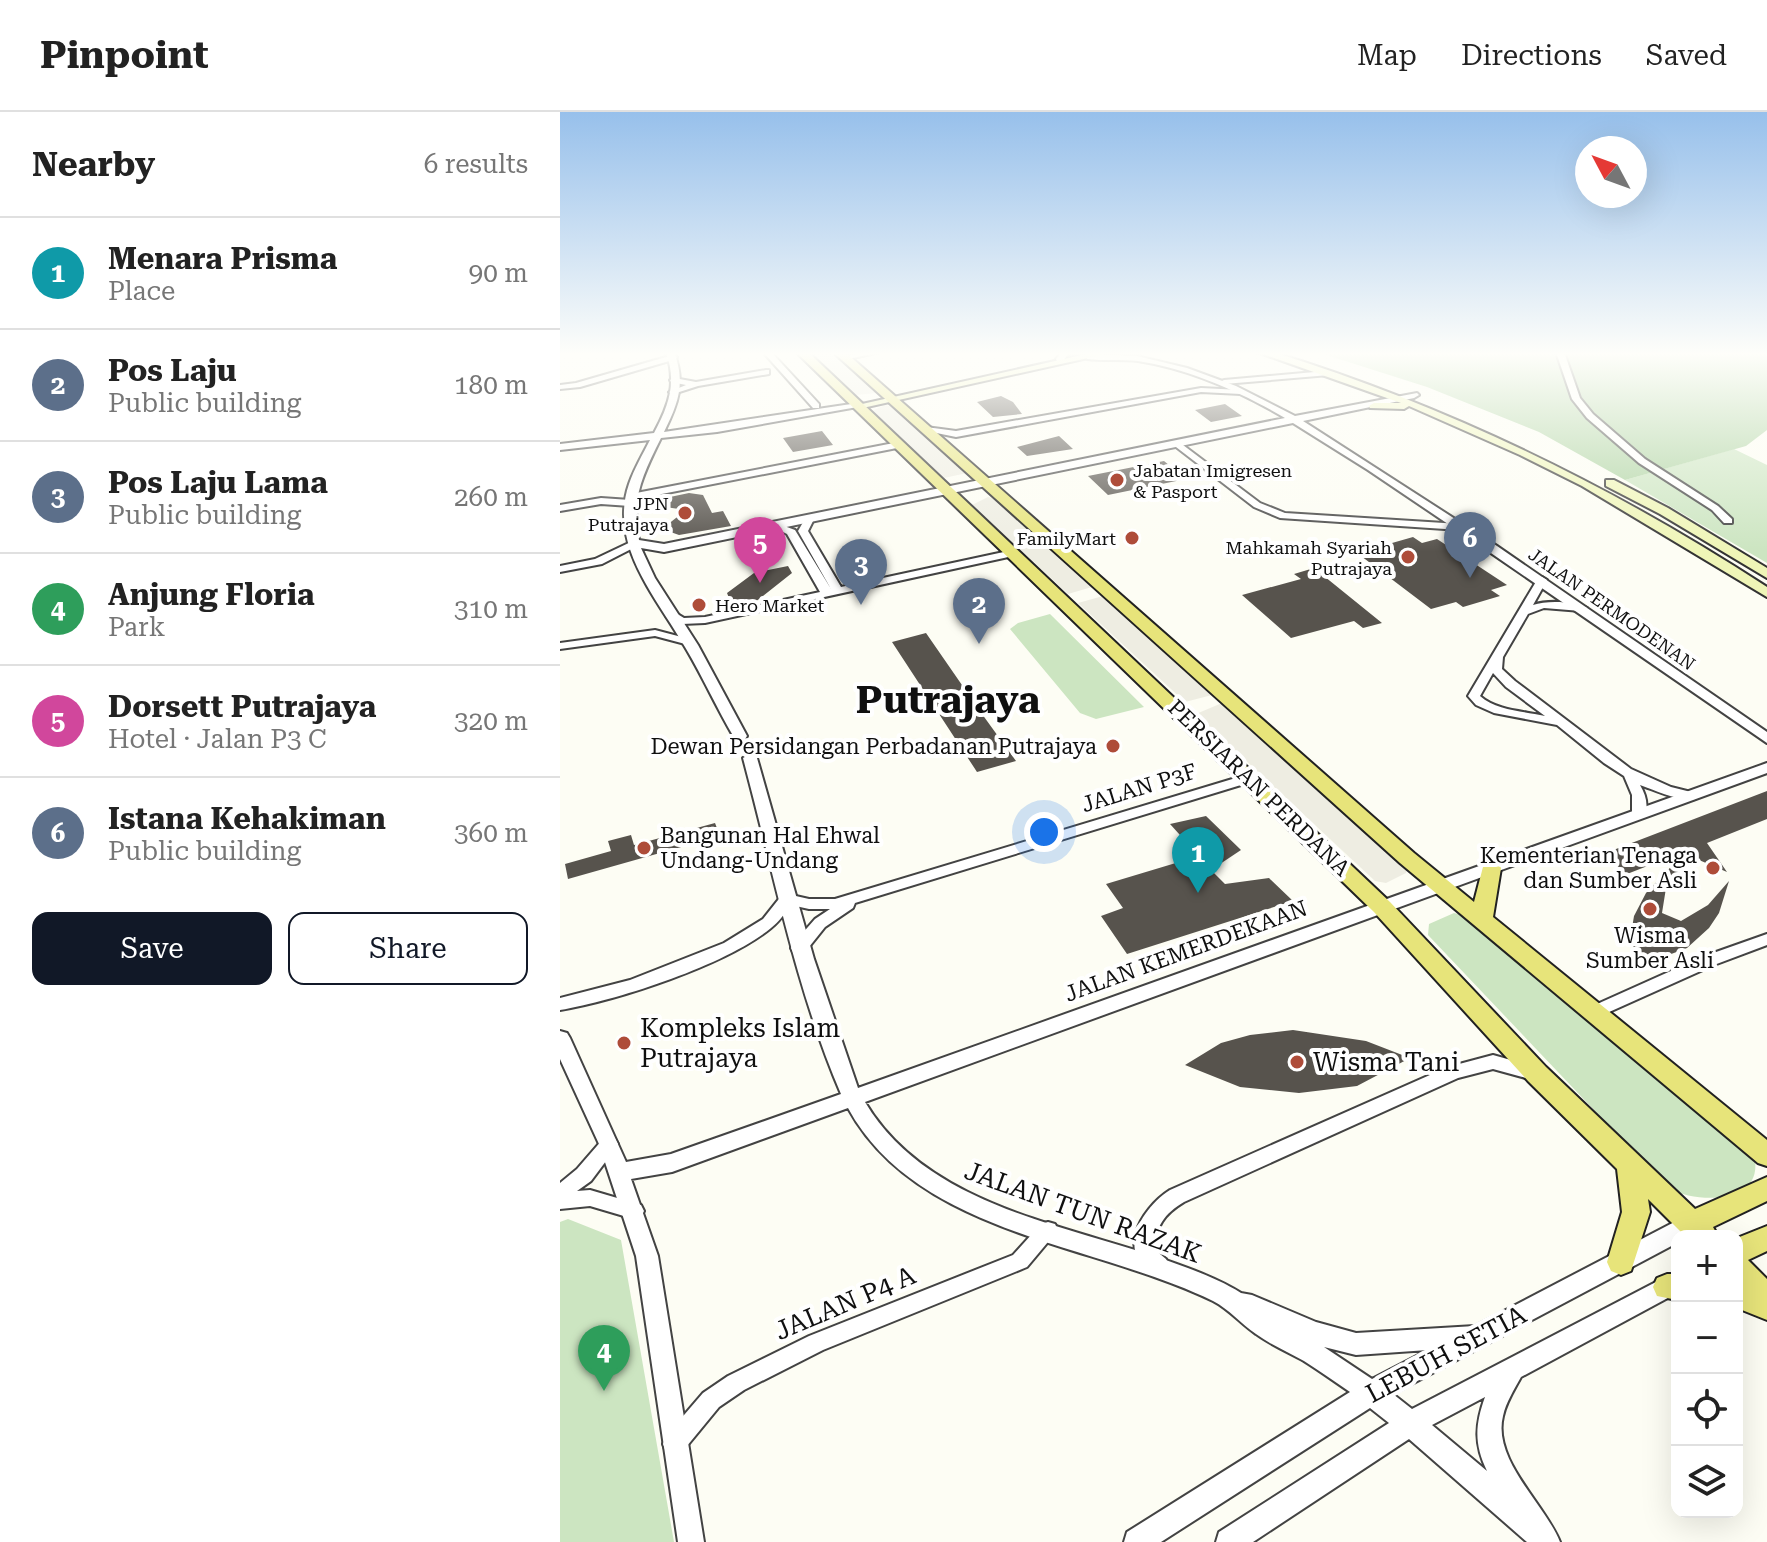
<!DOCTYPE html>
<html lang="en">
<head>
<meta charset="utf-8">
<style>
	body { margin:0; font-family:"Roboto Serif",serif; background:#f2f2f2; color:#222 }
	.controls { position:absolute; right:24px; bottom:24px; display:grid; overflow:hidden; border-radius:16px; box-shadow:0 8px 32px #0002 }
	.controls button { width:72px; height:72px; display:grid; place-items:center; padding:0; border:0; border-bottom:2px solid #e0e0e0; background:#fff; color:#222; font:40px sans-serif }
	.compass { position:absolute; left:1015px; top:24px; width:72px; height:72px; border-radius:50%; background:#fff; box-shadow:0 8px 32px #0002; rotate:311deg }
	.you { position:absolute; left:484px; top:720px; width:28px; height:28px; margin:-20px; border:6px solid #fff; border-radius:50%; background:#1a73e8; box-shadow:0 0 0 12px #1a73e833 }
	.badge { display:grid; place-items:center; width:52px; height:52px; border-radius:50%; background:#111827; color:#fff; font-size:26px; font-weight:700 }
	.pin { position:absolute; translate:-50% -66px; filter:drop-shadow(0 2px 4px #0008) }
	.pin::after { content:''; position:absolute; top:42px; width:28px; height:24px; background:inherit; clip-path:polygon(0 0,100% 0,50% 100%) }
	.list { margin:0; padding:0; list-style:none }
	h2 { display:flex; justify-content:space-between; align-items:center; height:104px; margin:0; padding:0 32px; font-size:34px }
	h2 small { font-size:26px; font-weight:400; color:#767676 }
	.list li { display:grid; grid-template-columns:52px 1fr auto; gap:24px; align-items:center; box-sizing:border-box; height:112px; padding:0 32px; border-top:2px solid #e0e0e0 }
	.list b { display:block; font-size:30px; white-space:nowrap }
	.list p { margin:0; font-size:26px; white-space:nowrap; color:#767676 }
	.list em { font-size:26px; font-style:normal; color:#767676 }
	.actions { display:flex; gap:16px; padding:24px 32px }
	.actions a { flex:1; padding:18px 0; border:2px solid #111827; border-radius:16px; text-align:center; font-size:28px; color:#111827 }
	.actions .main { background:#111827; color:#fff }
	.icon { flex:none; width:44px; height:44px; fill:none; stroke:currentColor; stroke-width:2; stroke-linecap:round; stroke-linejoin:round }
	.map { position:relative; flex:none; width:1207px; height:1430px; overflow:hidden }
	header { display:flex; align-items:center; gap:48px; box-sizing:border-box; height:112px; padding:0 40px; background:#fff; border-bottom:2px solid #e0e0e0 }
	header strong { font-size:38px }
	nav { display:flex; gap:44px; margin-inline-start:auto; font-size:28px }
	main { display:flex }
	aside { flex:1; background:#fff }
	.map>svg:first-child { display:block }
</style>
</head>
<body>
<header>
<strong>Pinpoint</strong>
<nav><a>Map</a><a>Directions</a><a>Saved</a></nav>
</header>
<main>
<aside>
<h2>Nearby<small>6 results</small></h2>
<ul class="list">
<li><span class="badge" style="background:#0f9aa8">1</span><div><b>Menara Prisma</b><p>Place</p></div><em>90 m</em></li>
<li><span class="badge" style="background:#5c6f8a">2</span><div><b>Pos Laju</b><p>Public building</p></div><em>180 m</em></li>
<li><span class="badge" style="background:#5c6f8a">3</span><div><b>Pos Laju Lama</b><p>Public building</p></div><em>260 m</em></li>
<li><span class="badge" style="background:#2e9e5b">4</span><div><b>Anjung Floria</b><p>Park</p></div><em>310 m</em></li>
<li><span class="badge" style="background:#d1479c">5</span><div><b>Dorsett Putrajaya</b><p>Hotel · Jalan P3 C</p></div><em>320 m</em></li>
<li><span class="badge" style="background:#5c6f8a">6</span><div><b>Istana Kehakiman</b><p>Public building</p></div><em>360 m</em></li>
</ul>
<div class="actions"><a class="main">Save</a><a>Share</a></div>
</aside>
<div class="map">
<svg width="1207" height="1430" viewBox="0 0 1207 1430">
	<rect width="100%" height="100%" fill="#fdfdf4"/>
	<path fill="#cce5c1" d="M1174,337L1207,353V451L1065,368Z
		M490,502L584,595L536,607L520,601L450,517L458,511Z
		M894,801L905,804L1195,1048C1201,1093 1138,1091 1109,1077L868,823L869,812Z
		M8,1107L61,1128L114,1430H0V1110Z"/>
	<path fill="#aed3a2" d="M757,240H1207V318L1186,334L1065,368L979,320L867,275Z"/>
	<path fill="#eeede2" d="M251,240H275L316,281L296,283Z
		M325,293L335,295L407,361L384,366L312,299Z
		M428,385L436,387L532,475L508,482L412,393Z
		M543,484L653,581L652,583L625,590L518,491Z
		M662,591L847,756L846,761L826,771L815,769L636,602Z"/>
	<path fill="#57534d" d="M441,284L453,290L462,302L433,305L417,290Z
		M665,292L682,304L651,310L635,298Z
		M262,319L273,333L233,340L223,326Z
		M499,324L513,337L467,344L457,335Z
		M604,349L626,367L548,383L528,364Z
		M129,381L143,383L152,401L163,399L171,414L119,423L102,417L126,398L98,394L110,385Z
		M853,425L862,431L877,427L947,473L931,478L940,484L903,495L896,490L871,497L801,444L823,439L818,435Z
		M228,454L232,461L194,491L173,496L167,481L194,461Z
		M754,456L822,511L803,516L794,509L731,526L682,483L741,467L734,462Z
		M366,521L422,602L456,649L417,660L332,530Z
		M1207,679V707L1147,731L1167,760L1139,748L1112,765L1106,776L1102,801L1121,809L1148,793L1169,769L1159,801L1149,816L1127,836L1077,855L1071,822L1074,804L1086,781L1126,739L1067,762L1043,742Z
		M646,704L681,738L651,758L665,772L709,766L733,789L567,842L541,804L563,796L546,772L639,744L610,712Z
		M155,711L160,724L8,767L5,752L51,739L48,729L71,723L74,733Z
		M733,918L806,929L850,946L797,974L739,981L680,975L625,953L661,931L690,923Z"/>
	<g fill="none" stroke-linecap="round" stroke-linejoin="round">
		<path stroke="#d9d9d2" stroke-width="15" stroke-dasharray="15 8" stroke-linecap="butt" d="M180,624L190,646"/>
		<defs>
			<path id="minor" d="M203,240H211L259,292V296H253Z
				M302,240H320L284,248L280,246Z
				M502,240H510L503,249H497L496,247Z
				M996,240H1004L1020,286L1033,302L1085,347L1158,394L1172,407V411H1164L1152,398L1079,351L1027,306L1012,287Z
				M113,243L117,245L116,247L20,275L0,277V273L16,271Z
				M206,258H209V262L138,274L113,282L109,280L126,273L111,270L110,268L114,266L136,270Z
				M766,259L770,261L769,263L664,272L660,270L664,268Z
				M641,276L681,278L685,280L681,282L641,280L396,325L362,318L366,315L396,319Z
				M339,330L343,333L342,335L71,388L66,385L71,382Z
				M619,330L700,391L725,401L900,412L905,415L900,418L720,406L694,395L616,335L615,333Z
				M41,386L70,388L75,391L70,394L41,392L0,399V393Z
				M246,405L254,407L248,419L281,475L453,438L458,441L453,444L145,511L122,512L106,504V500H114L124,506L145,505L260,480L227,422L211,414L216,411L235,418L271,477L238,419Z
				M75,428L80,431L79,433L42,452L0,460V454L35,447Z
				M982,465L987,468L973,493C987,488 1014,489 1027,496L1021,499L984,496L968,502L943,545L942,557L955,569L1071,657L1111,675L1135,681L1137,684L1135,687C1117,689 1097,679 1080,673C1086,683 1089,694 1084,705H1074L1072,702V683L1064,664L1044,651L997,613L934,601L916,593L908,584L977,468ZM933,561L946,575L985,604C964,599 937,599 920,584Z
				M95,518L133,528L135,530L129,533L95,524L0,537V531Z
				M689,662L696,666L694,669L295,791L293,796L265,815L245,840H233L231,836L233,832L255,807L270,797H249L231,793C225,801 219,810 211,816C166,853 58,888 0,898V886L70,868L164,831L203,807L222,783L227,782L249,787H275Z
				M1207,822V833L1154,853L1038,905L1032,907L1026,905L1024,901L1026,897L1142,845Z
				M933,943L979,956L982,961L979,966L973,968L933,957L898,966L624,1090C604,1102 596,1114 594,1137L606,1147L609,1153L606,1159L599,1162C553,1145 580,1097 610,1078L888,955Z
				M49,1025L55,1027L58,1032L55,1037L31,1069L17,1079L30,1078L81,1093L84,1099L81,1105L74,1107L30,1094L0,1097V1071L17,1057L43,1027Z
				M488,1110L495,1112L498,1118L467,1155L263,1238L184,1278L159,1295L122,1340L114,1343L106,1340L103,1332L106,1324L143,1281L168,1264L249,1224L453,1143L481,1112Z"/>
			<path id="tertiary" d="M106,240H114C126,271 118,292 104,320L298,291L303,294L157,320L101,326C82,364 71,386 79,428L104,432L725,306C681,280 629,257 578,249C561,247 544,249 527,247V243L530,242L577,244L627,256L676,274L735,304L857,281L859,283L854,286L743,309L937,434L1207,620V631L928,439L808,358L733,311L104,440L81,436L95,466L138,533L187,624L185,627H175C157,597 143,565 125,535C97,486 48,433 69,372C74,357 83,342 90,328L0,338V332L94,321C109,293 117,271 106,240Z
				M190,642L197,646L254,847L298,976L1207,651V661L305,990C364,1090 495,1111 597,1145C625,1155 656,1165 681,1181L692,1183L756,1210L796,1221L915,1214L1124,1105L1132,1102L1140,1105L1143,1112C1138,1124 1129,1124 1117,1124V1131L833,1282L852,1297L1117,1159V1181L961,1265C954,1278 946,1290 943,1304C932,1348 985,1392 1000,1430H967L849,1327L693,1430H656L659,1420L829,1311L810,1296L601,1430H564L567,1420L790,1280C775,1270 760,1259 744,1249C728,1240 711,1233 696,1222C681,1212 669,1197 653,1189C535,1131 357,1123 288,996L112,1060L71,1067L98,1144L144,1430H118L76,1144L39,1032L0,947V919L7,921L10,926L66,1050L111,1042L281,982C235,875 213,757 183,646ZM764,1235L796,1243L868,1238L812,1267ZM925,1285C915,1313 914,1332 927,1359L872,1313Z"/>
			<path id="secondary" d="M535,240H555L298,297L293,294Z
				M697,240H713C890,295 1052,374 1207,475V485L1022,374L960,343L849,294L844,297L810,296L809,294L814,291H841Z
				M1046,368H1054L1108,396L1207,456V466L1100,402L1046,374Z"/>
			<path id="primary" d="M236,240H248L830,790L986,955L1135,1097L1207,1065V1089L1153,1115L1158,1124H1125L1088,1087L1090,1100L1071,1159L1061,1163L1051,1159L1047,1150L1062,1100L1057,1057L968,969L814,800Z
				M273,240H285L854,741L914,790L924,751H938L941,756L933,805L1207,1028V1054L1198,1051L840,751Z
				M1207,1114V1139L1188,1148L1207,1167V1208L1177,1196V1126Z
				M1107,1162H1117V1188L1097,1184L1093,1175L1097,1166Z"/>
		</defs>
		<use href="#minor" stroke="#434343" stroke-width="4"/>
		<use href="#tertiary" stroke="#434343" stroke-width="4"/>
		<use href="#secondary" stroke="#323232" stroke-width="4"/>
		<use href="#primary" stroke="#212121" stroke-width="4"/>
		<use href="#minor" fill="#fff" fill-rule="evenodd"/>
		<use href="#tertiary" fill="#fff" fill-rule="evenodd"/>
		<use href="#secondary" fill="#eff5b7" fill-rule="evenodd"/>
		<use href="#primary" fill="#e7e47a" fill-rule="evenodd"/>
	</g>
	<linearGradient id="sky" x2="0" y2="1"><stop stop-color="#97c0eb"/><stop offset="0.55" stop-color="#fefefa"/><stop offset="1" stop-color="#fefefa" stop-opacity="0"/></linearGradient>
	<rect width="1207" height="440" fill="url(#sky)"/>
	<g fill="#ae4c39" stroke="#fff" stroke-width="3">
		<circle cx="557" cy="368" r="8"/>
		<circle cx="125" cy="401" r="8"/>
		<circle cx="572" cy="426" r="8"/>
		<circle cx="848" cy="445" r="8"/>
		<circle cx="139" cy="493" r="8"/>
		<circle cx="553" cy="634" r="8"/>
		<circle cx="84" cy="736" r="8"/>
		<circle cx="1153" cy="756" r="8"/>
		<circle cx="1090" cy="797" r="8"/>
		<circle cx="64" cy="931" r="8"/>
		<circle cx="737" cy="950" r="8"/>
	</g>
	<g text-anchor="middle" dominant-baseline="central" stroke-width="8" stroke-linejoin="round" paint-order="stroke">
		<g font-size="18" fill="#101010" stroke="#fff" text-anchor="end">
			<text x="573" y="358" text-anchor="start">Jabatan Imigresen<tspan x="573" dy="21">&amp; Pasport</tspan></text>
			<text x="109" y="391">JPN<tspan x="109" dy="21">Putrajaya</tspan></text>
			<text x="556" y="426">FamilyMart</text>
			<text x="832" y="435">Mahkamah Syariah<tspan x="832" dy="21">Putrajaya</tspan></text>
			<text x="155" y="493" text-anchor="start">Hero Market</text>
		</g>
		<g font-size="18" fill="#101010" stroke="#fff">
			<text transform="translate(1052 497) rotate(35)">JALAN PERMODENAN</text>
		</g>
		<g font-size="22" fill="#101010" stroke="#fff" text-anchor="end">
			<text x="537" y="634">Dewan Persidangan Perbadanan Putrajaya</text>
			<text x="100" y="723" text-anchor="start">Bangunan Hal Ehwal<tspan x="100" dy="25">Undang-Undang</tspan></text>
			<text x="1137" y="743">Kementerian Tenaga<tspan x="1137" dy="25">dan Sumber Asli</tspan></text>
			<text x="1090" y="823" text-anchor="middle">Wisma<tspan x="1090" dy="25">Sumber Asli</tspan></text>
		</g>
		<g font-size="22" fill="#101010" stroke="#fff">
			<text transform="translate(579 676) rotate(-17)">JALAN P3F</text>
			<text transform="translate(699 676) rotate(44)">PERSIARAN PERDANA</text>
			<text transform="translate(626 839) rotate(-20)">JALAN KEMERDEKAAN</text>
		</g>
		<g font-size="26" fill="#101010" stroke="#fff" text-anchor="start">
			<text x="80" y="916">Kompleks Islam<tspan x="80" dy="30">Putrajaya</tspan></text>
			<text x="753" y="950">Wisma Tani</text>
		</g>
		<g font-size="26" fill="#101010" stroke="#fff">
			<text transform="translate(523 1100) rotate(20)">JALAN TUN RAZAK</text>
			<text transform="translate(285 1191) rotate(-23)">JALAN P4 A</text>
			<text transform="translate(886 1242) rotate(-28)">LEBUH SETIA</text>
		</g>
		<g font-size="38" font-weight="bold" fill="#101010" stroke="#fff">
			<text x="388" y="588">Putrajaya</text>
		</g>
	</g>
</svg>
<div class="controls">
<button>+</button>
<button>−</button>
<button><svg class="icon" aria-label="locate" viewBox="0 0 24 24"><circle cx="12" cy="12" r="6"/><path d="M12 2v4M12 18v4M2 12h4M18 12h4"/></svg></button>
<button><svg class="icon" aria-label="layers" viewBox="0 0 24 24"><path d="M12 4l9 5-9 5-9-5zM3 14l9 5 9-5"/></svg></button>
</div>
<svg class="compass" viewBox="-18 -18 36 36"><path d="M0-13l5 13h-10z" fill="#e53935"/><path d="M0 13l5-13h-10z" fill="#767676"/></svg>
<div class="you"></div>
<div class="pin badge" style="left:638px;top:781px;background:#0f9aa8">1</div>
<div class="pin badge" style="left:419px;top:532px;background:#5c6f8a">2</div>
<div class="pin badge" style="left:301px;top:493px;background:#5c6f8a">3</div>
<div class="pin badge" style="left:44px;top:1279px;background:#2e9e5b">4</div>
<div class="pin badge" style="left:200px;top:471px;background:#d1479c">5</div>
<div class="pin badge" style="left:910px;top:466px;background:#5c6f8a">6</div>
</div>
</main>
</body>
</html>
